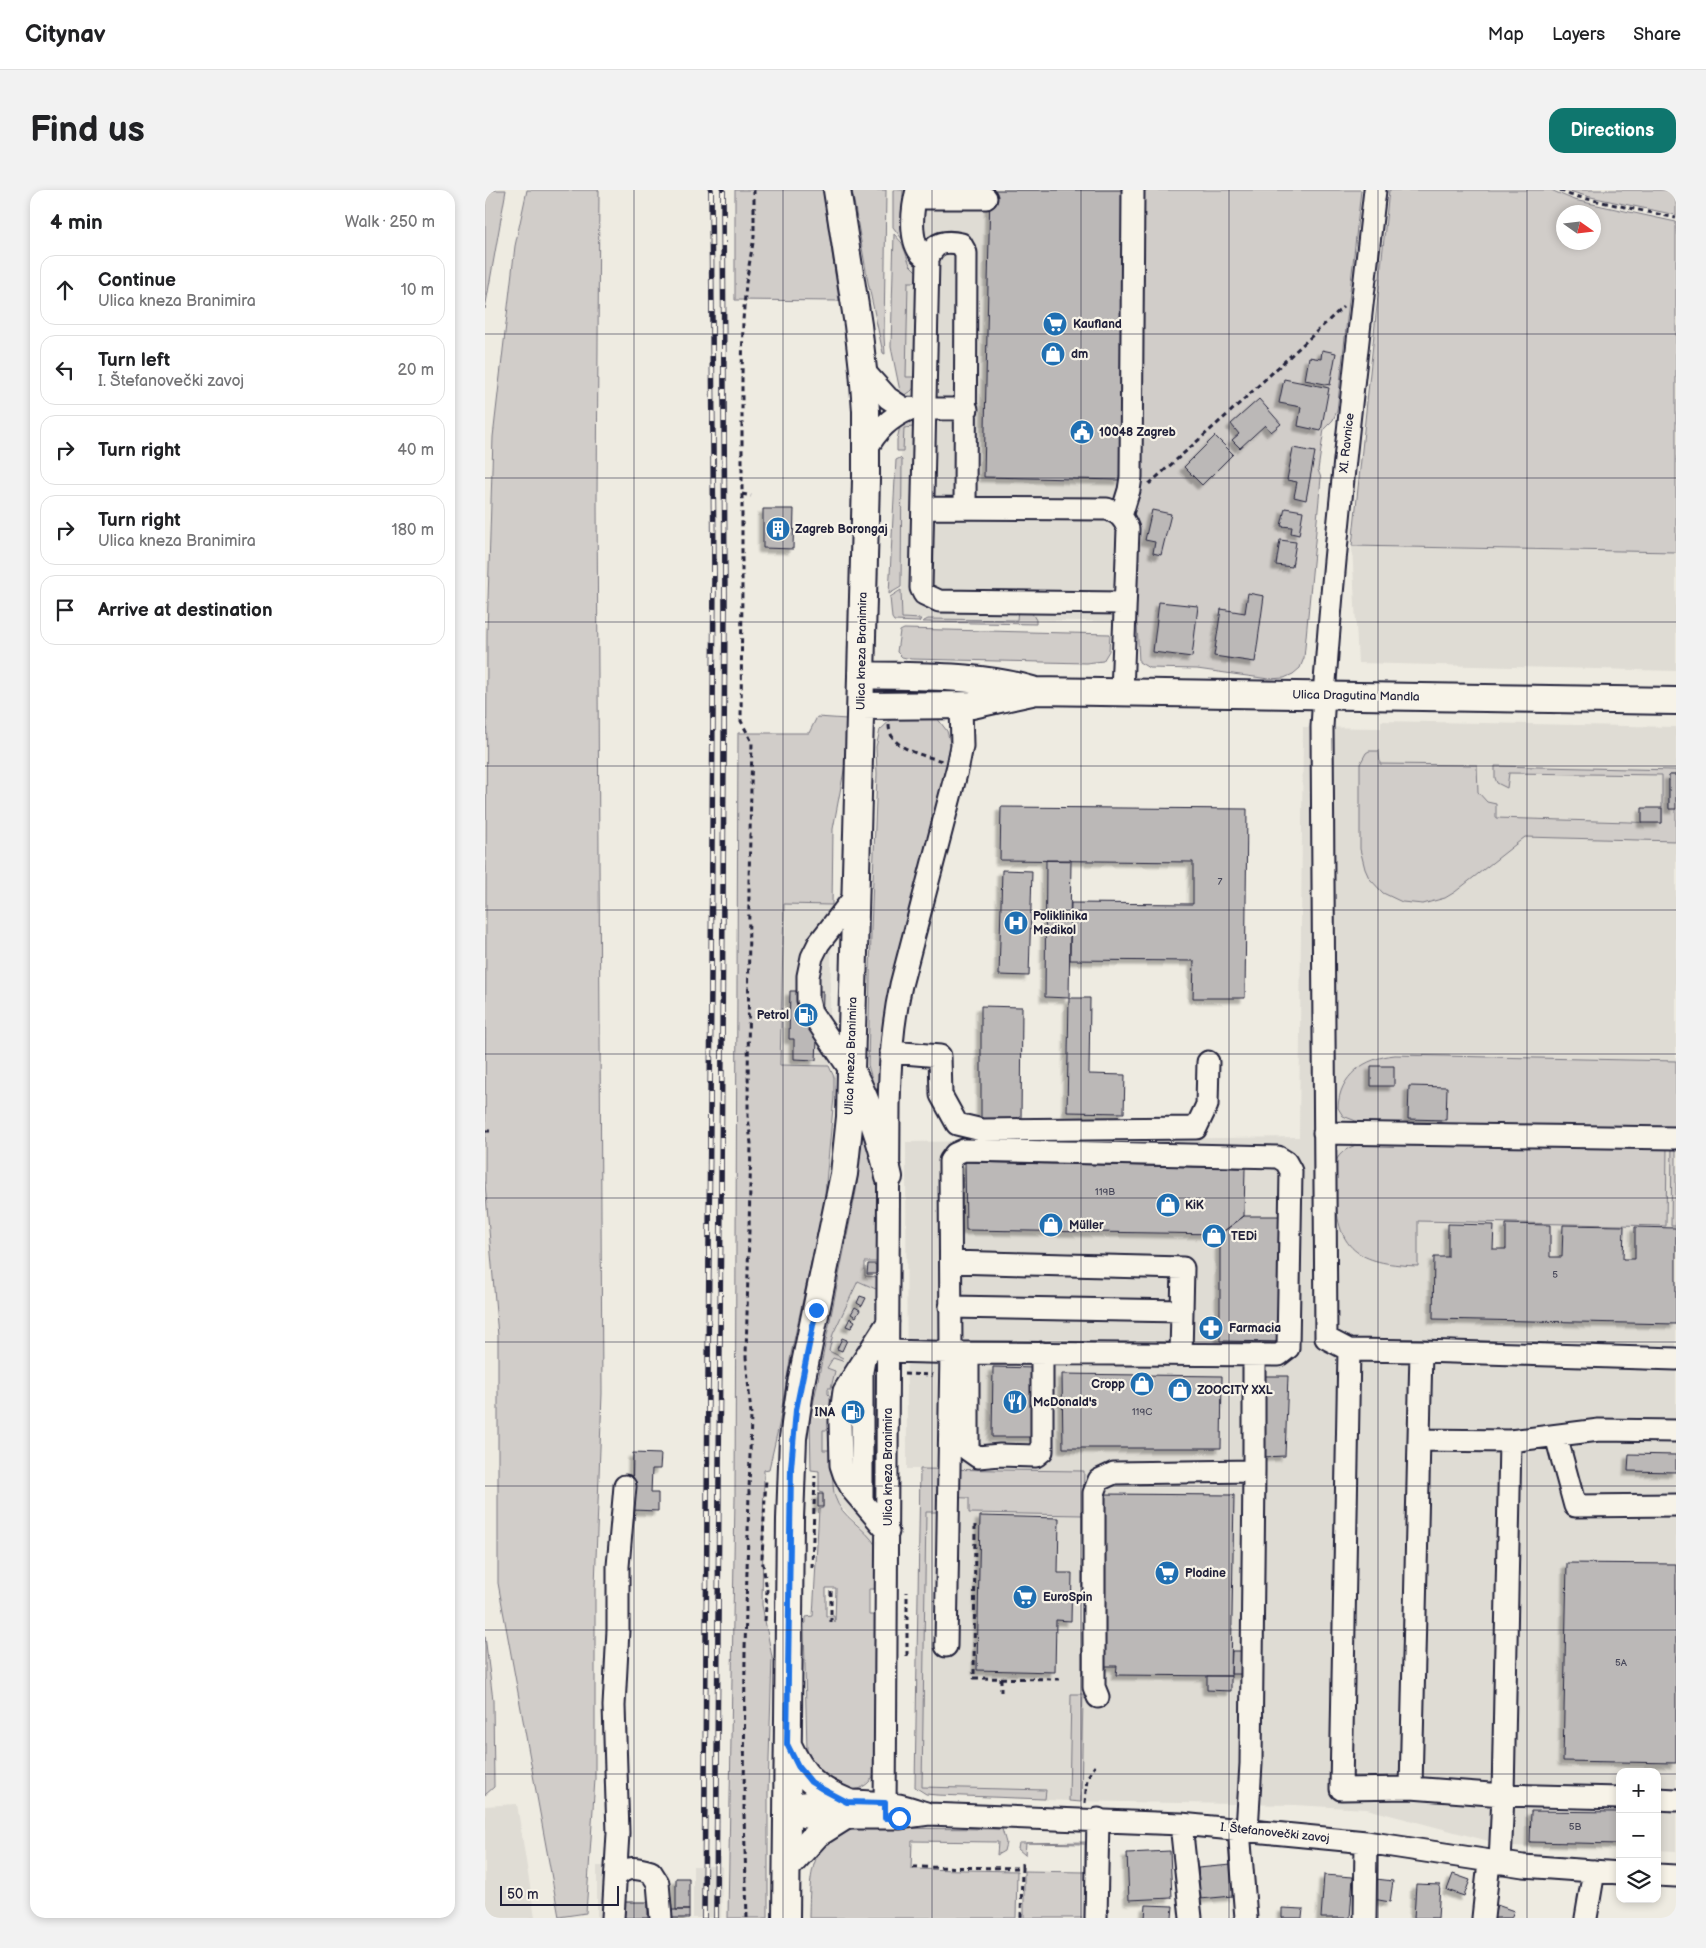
<!DOCTYPE html>
<html lang="en">
<head>
<meta charset="utf-8">
<style>
	body { margin:0; font-family:"Balsamiq Sans",sans-serif; background:#f2f2f2; color:#202124 }
	.controls { position:absolute; right:15px; bottom:15px; display:grid; overflow:hidden; border-radius:10px; box-shadow:0 2px 8px #0003 }
	.controls button { width:45px; height:45px; display:grid; place-items:center; padding:0; border:0; border-bottom:1px solid #e0e0e0; background:#fff; color:#202124; font:25px sans-serif }
	.compass { position:absolute; left:1071px; top:15px; width:45px; height:45px; border-radius:50%; background:#fff; box-shadow:0 2px 8px #0003; rotate:104deg }
	.scale { position:absolute; left:15px; bottom:12px; width:119px; box-sizing:border-box; padding-left:5px; border:2px solid #22223b; border-top:0; font-size:14px; line-height:18px; white-space:nowrap; color:#22223b; -webkit-text-stroke:4px #f7f3e8; paint-order:stroke }
	.stop { position:absolute; width:15px; height:15px; margin:-11px; border:4px solid #1a73e8; border-radius:50%; background:#fff }
	.stop.end { background:#1a73e8; border-color:#fff; box-shadow:0 1px 5px #0008 }
	.list { margin:0; padding:0; list-style:none }
	h2 { display:flex; justify-content:space-between; align-items:center; height:65px; margin:0; padding:0 20px; font-size:21px }
	h2 small { font-size:16px; font-weight:400; color:#757577 }
	.list li { display:grid; grid-template-columns:32px 1fr auto; gap:15px; align-items:center; box-sizing:border-box; height:70px; margin:0 10px 10px; padding:0 10px; border:1px solid #e0e0e0; border-radius:15px }
	.list b { display:block; font-size:19px; white-space:nowrap }
	.list p { margin:0; font-size:16px; white-space:nowrap; color:#757577 }
	.list em { font-size:16px; font-style:normal; color:#757577 }
	.icon { flex:none; width:28px; height:28px; fill:none; stroke:currentColor; stroke-width:2; stroke-linecap:round; stroke-linejoin:round }
	.map { position:relative; flex:none; width:1191px; height:1728px; overflow:hidden; border-radius:15px }
	header { display:flex; align-items:center; gap:30px; box-sizing:border-box; height:70px; padding:0 25px; background:#fff; border-bottom:1px solid #e0e0e0 }
	header strong { font-size:24px }
	nav { display:flex; gap:28px; margin-inline-start:auto; font-size:18px }
	.intro { display:flex; align-items:center; justify-content:space-between; box-sizing:border-box; height:120px; padding:0 30px }
	h1 { margin:0; font-size:35px }
	.button { padding:12px 22px; border-radius:15px; background:#0f766e; color:#fff; font-size:18px; font-weight:700 }
	main { display:flex; gap:30px; padding:0 30px }
	aside { flex:1; background:#fff; border-radius:15px; box-shadow:0 2px 8px #0003 }
	.map>svg:first-child { display:block }
</style>
</head>
<body>
<header>
<strong>Citynav</strong>
<nav><a>Map</a><a>Layers</a><a>Share</a></nav>
</header>
<div class="intro"><h1>Find us</h1><a class="button">Directions</a></div>
<main>
<aside>
<h2>4 min<small>Walk · 250 m</small></h2>
<ul class="list">
<li><svg class="icon" aria-label="ahead" viewBox="0 0 24 24"><path d="M12 20V5M6 11l6-6 6 6"/></svg><div><b>Continue</b><p>Ulica kneza Branimira</p></div><em>10 m</em></li>
<li><svg class="icon" aria-label="left" viewBox="0 0 24 24"><path d="M17 20v-9H6M10 6l-5 5 5 5"/></svg><div><b>Turn left</b><p>I. Štefanovečki zavoj</p></div><em>20 m</em></li>
<li><svg class="icon" aria-label="right" viewBox="0 0 24 24"><path d="M7 20v-9h11M14 6l5 5-5 5"/></svg><div><b>Turn right</b></div><em>40 m</em></li>
<li><svg class="icon" aria-label="right" viewBox="0 0 24 24"><path d="M7 20v-9h11M14 6l5 5-5 5"/></svg><div><b>Turn right</b><p>Ulica kneza Branimira</p></div><em>180 m</em></li>
<li><svg class="icon" aria-label="arrive" viewBox="0 0 24 24"><path d="M6 21V4h12l-3 4 3 4H6"/></svg><div><b>Arrive at destination</b></div></li>
</ul>
</aside>
<div class="map">
<svg width="1191" height="1728" viewBox="0 0 1191 1728">
	<defs>
		<filter id="shadow"><feDropShadow dx="-4.5" dy="4.5" stdDeviation="1" flood-color="#0004"/></filter>
	</defs>
	<rect width="100%" height="100%" fill="#eeebe1"/>
	<filter id="ink" filterUnits="userSpaceOnUse"><feTurbulence type="fractalNoise" baseFrequency=".02" numOctaves="2"/><feDisplacementMap in="SourceGraphic" scale="10" xChannelSelector="R" yChannelSelector="G"/><feConvolveMatrix kernelMatrix="1 2 1 2 8 2 1 2 1" color-interpolation-filters="sRGB"/></filter>
	<g filter="url(#ink)">
		<path fill="#dfdcd4" d="M418,0H654L648,432L417,428L416,206Z
			M867,356L1191,362V481L873,473Z
			M896,531L1191,537V1661L1172,1660V1582H1135V1659L1023,1656L882,1619L809,1615L584,1611L452,1605L441,1604L430,1597L435,1279H422L421,952L814,947L818,537L896,538Z
			M299,714L347,715L344,876L295,875Z
			M373,1091L396,1102L392,1188L389,1353L352,1312L348,1298V1275L345,1274L338,1260V1240L344,1206L343,1198H346L350,1181L342,1178L348,1168H358L344,1161L348,1144Z
			M32,1614L50,1728H0V1616Z
			M112,1676H124L123,1728H112Z
			M208,1676H237L236,1728H208Z"/>
		<path fill="#d1cdc9" stroke="#7a7882" fill-rule="evenodd" d="M0,0H21L0,119Z
			M42,0H114L112,309L117,1203L110,1396V1589L101,1723L74,1727L13,1393V1146L0,993L2,443L8,247L30,56Z
			M250,0H338L354,111L250,110Z
			M367,0H401L399,146L400,164L398,163L383,92Z
			M408,0H418L417,49L408,37Z
			M654,0H876L852,221L848,230L839,239L833,280L836,288L819,468L815,478L808,484L799,488L784,489L712,479L664,478L654,472L652,434L648,432Z
			M904,0H1066L1089,10L1191,32V362L867,356ZM1078,22H1108V52H1078Z
			M1081,0H1191V25L1101,6Z
			M409,44L417,53L425,75L433,83L434,92H423L421,187H433C430,198 427,203 416,206L406,157Z
			M427,229L430,234L428,237L419,238L418,261H412V250L415,236Z
			M415,268L417,270L416,397L404,404L411,270Z
			M416,400L417,428L436,429L434,432L409,431L407,428L405,407Z
			M533,418H544L551,430V434L437,432L443,429L532,430Z
			M419,439L625,444L624,461L618,471L601,473L426,469L417,467L412,462L415,441Z
			M411,525L452,528L462,541L466,556L395,917L383,875L386,741L392,584L391,557L395,540Z
			M332,527L362,529L361,570L348,639L347,715L299,714L295,875L344,876L349,887V907L339,1014L306,1164L294,1235L284,1279L279,1280L277,1415L287,1467L283,1603V1728H243L250,1309L253,543H324Z
			M884,561H894L895,574L992,575L993,602L1002,612L1011,614V628L1177,633V585L1024,583L1022,598L1012,593L1010,588V576L1191,580V585H1184V618L1191,619V651L1040,647L970,702L960,708L938,714L917,712L898,703L884,688L880,679L875,659V574L881,563Z
			M910,865L1191,871V940L876,933L858,926L853,918C854,885 880,868 910,865Z
			M380,938L396,992L393,1072H380V1086L393,1087V1100L373,1091L348,1144L344,1161L358,1168L357,1171L348,1168L342,1178L350,1181L346,1198H343V1204L345,1206V1240H338V1260H345V1274L348,1275C348,1285 347,1297 350,1307C356,1327 381,1338 391,1356L392,1399H384V1425H391L390,1582C385,1596 374,1600 359,1602L327,1576L322,1561L319,1434L321,1433V1427L328,1426L334,1319L338,1318V1303L334,1302V1281L326,1280L325,1230L371,1001L378,941ZM341,1398H351L350,1432L349,1426H341Z
			M877,953L1182,955L1181,1036L933,1031V1076C879,1074 851,1064 851,1004C851,992 850,980 852,969C857,960 867,956 877,953Z
			M1187,955H1191V1036H1186Z
			M435,1279L599,1281L598,1325L484,1323V1308L452,1307V1322H441L437,1597L561,1600L560,1609L452,1605L441,1604L430,1597Z
			M0,1446L8,1510L9,1597L0,1605Z
			M586,1504H598L596,1612L584,1611Z
			M375,1638L517,1639L521,1653L519,1661L512,1665L513,1652L427,1651L426,1679L532,1681L531,1728H324C325,1686 323,1647 375,1638Z
			M604,1652L603,1728H539V1681L600,1682V1654L541,1653L540,1665L533,1659L534,1653Z"/>
		<path fill="#bbb8b7" stroke="#22223b" filter="url(#shadow)" d="M505,0H640L635,290L499,287Z
			M837,160L851,163L845,195L820,190L824,167L836,169Z
			M799,189L844,198L836,241L813,236L816,217L794,213Z
			M774,209L796,234L786,242L780,235L755,258L747,250L754,244L746,234Z
			M730,246L748,264L717,295L699,277Z
			M808,258L830,262L821,310L809,307L812,292L802,290Z
			M800,318L818,321L814,345L806,343L807,337L796,336Z
			M278,319H309L308,359L278,358Z
			M667,320L686,324L676,365L668,363L670,352L660,350Z
			M795,350L811,352L807,377L791,375Z
			M763,403L779,406L770,472L729,466L736,419L760,423Z
			M674,412L713,416L707,467L668,462Z
			M1184,585H1191V619H1184Z
			M516,617L762,619L760,808H708L709,771L585,770L586,713L708,714V672L515,670Z
			M1157,618H1177V633H1157Z
			M561,670H586L584,808L560,807Z
			M517,680L547,681L544,786L514,785Z
			M305,801H338L337,850H332L331,870L309,869V849H304Z
			M584,808H605L604,884L640,885L639,923L582,922Z
			M496,816L537,817L536,930L496,929Z
			M886,876H909V896H886Z
			M924,896L962,897L961,930L923,929Z
			M480,972L760,978L759,1026L735,1044L481,1040Z
			M759,1026H801L799,1152L735,1151V1044Z
			M963,1034L1009,1035L1008,1059H1021V1034L1065,1035V1067H1077L1078,1035L1139,1036L1138,1069H1150V1037L1191,1038V1134L948,1129L949,1067H963Z
			M383,1074H391V1084H382Z
			M375,1106L381,1108L377,1116L372,1113Z
			M370,1117L375,1120L371,1127L366,1124Z
			M365,1128L370,1131L366,1138L361,1136Z
			M357,1148L362,1150L357,1161L352,1159Z
			M508,1177L552,1178V1247H507Z
			M577,1184L737,1186L736,1258H578Z
			M778,1186H803L800,1266L777,1267Z
			M148,1263L176,1264L175,1279H167L166,1303H173V1321L147,1320Z
			M1144,1264L1191,1265V1282L1143,1281Z
			M333,1304H338V1317H333Z
			M617,1304L749,1305L746,1486L631,1485L632,1476H615Z
			M495,1326L574,1328L573,1383H587L586,1431L571,1430L570,1482L492,1480Z
			M1082,1373L1191,1374V1573L1078,1571Z
			M747,1461H763V1484H746Z
			M722,1486H746V1501L722,1500Z
			M1046,1621L1135,1622V1654L1045,1652Z
			M685,1661L687,1708L644,1710L642,1663Z
			M746,1675L748,1706L715,1709L713,1678Z
			M968,1684L985,1690L979,1706L962,1700Z
			M839,1685L868,1687L865,1728H836Z
			M191,1688H204V1720H191Z
			M891,1689L908,1691L905,1712L888,1709Z
			M931,1694L955,1695L953,1728H929Z
			M139,1712H163V1728H139Z
			M661,1715L688,1716L687,1728H660Z
			M1012,1715L1029,1721L1026,1728H1007Z
			M797,1718L818,1719L817,1728H797Z
			M186,1720H204V1728H186Z"/>
		<g fill="none" stroke-linecap="round" stroke-linejoin="round">
			<defs>
				<path id="minor" d="M432,0C427,19 422,59 443,69
					M430,8H501
					M378,180L403,208L418,218L482,219
					M381,260C392,240 404,228 425,219
					M438,318L622,319C634,323 639,328 643,339L637,503
					M480,318L481,63L476,54C460,50 449,52 443,69L436,398L439,404L454,411L639,413
					M636,326L644,300L646,287L648,0
					M406,862L455,866L456,905L472,934L497,940L711,938L722,915L723,872
					M366,881L326,822L323,810V786L327,767L334,753L371,705
					M839,943L1191,948
					M466,1072L698,1078L696,1164
					M465,1117L697,1121
					M864,1160L841,1148L837,537C848,358 870,179 890,0
					M403,1161L483,1163L794,1165L803,1158L806,981L801,972L793,967L479,960L470,964L465,971L466,1162L461,1456
					M483,1163V1260L493,1267L515,1265L551,1266L557,1261V1163
					M769,1165V1281
					M379,1170L377,1181V1308L379,1314
					M1071,1246L1090,1316L1191,1315
					M934,1250L1025,1251L1018,1605L1135,1608
					M1025,1251L1114,1240L1191,1241
					M403,1342L368,1301L359,1284L356,1275L355,1231L359,1201L403,1132
					M613,1507L609,1497V1303L614,1290L629,1283L769,1281L766,1574L762,1640
					M926,1598L856,1599L864,1160L936,1161
					M1172,1609L1191,1610
					M444,1624C434,1621 424,1617 414,1615C393,1611 319,1607 302,1618L312,1625L325,1628H414L444,1624L696,1634L881,1652L1038,1676L1135,1683
					M400,1628L404,916C405,875 407,835 416,795L473,576L477,556L476,515
					M696,1634L706,1728
					M754,1640L761,1728
					M1015,1673L1018,1605L926,1598L936,1161L1191,1169
					M1172,1685L1191,1686
					M131,1687C141,1675 153,1678 166,1682L173,1693L176,1728
					M128,1728L133,1643L129,1516L133,1440V1376L140,1296
					M611,1728L613,1629
					M880,1728L881,1652
					M998,1728L1004,1672
					M1101,1728L1109,1681"/>
				<path id="major" d="M376,485C433,487 492,484 547,500
					M376,516L487,515L551,501L1191,511
					M368,884C385,917 396,950 404,987
					M303,1555C318,1587 329,1598 362,1612
					M302,1677L332,1644L359,1627
					M301,1728L305,1329L308,1248L316,1193L359,984L365,927L366,881L381,289V221L378,180L373,135L352,0"/>
			</defs>
			<use href="#minor" stroke="#22223b" stroke-width="25"/>
			<use href="#major" stroke="#22223b" stroke-width="30"/>
			<path stroke="#22223b" stroke-width="3" stroke-dasharray="5 4" stroke-linecap="butt" d="M1075,0L1085,5L1103,9L1191,28
				M664,294L743,224L858,117
				M257,304L266,306
				M404,535C404,559 438,565 457,571
				M0,941H9
				M419,1184L448,1185
				M490,1335L489,1488L575,1489
				M327,1378L330,1286
				M346,1401V1432
				M280,1431L282,1400L277,1368L281,1288
				M422,1466V1402
				M516,1502V1488
				M600,1613L602,1588L610,1576
				M428,1677L537,1678L536,1728
				M537,1678V1671
				M262,1728L259,1625L260,1459L266,1225L261,1167L266,954L263,926L264,691L267,552L256,531L257,396V186L258,130L261,93L269,47V0"/>
			<use href="#minor" stroke="#f7f3e8" stroke-width="21"/>
			<use href="#major" stroke="#f7f3e8" stroke-width="26"/>
			<defs>
				<path id="rail" d="M219,1728L229,385L226,0
					M231,1728L240,416L238,0"/>
			</defs>
			<use href="#rail" stroke="#22223b" stroke-width="5.5"/>
			<use href="#rail" stroke="#f7f3e8" stroke-width="4" stroke-dasharray="11" stroke-linecap="butt"/>
		</g>
	</g>
	<g fill="none" stroke-linecap="round" stroke-linejoin="round" filter="url(#ink)">
		<path stroke="#1a73e8" stroke-width="6" d="M331,1120L311,1220L306,1278L302,1554L313,1576L326,1592L339,1600L362,1612L400,1613V1628H414"/>
	</g>
	<path fill="none" stroke="#22223b" stroke-width="1" stroke-opacity="0.55" d="M149,0V1728M298,0V1728M447,0V1728M596,0V1728M744,0V1728M893,0V1728M1042,0V1728M0,144H1191M0,288H1191M0,432H1191M0,576H1191M0,720H1191M0,864H1191M0,1008H1191M0,1152H1191M0,1296H1191M0,1440H1191M0,1584H1135M1172,1584H1191"/>
	<defs>
		<symbol id="supermarket-disc" viewBox="-11 -11 22 22"><circle r="9.5" fill="#1f6fb2" stroke="#f7f3e8"/><path d="M-6-5.5h2.5l.6 2H6L4.5 2H-2.5L-4.4-4H-6ZM-1.5 3.2a1.3 1.3 0 1 0 .1 0ZM3 3.2a1.3 1.3 0 1 0 .1 0Z" fill="#fff"/></symbol>
		<symbol id="shop-disc" viewBox="-11 -11 22 22"><circle r="9.5" fill="#1f6fb2" stroke="#f7f3e8"/><path d="M-5-2.5h2.3a2.7 3.5 0 0 1 5.4 0H5L5.5 6h-11ZM-1.5-2.5h3a1.5 2.3 0 0 0-3 0Z" fill="#fff"/></symbol>
		<symbol id="civic-disc" viewBox="-11 -11 22 22"><circle r="9.5" fill="#1f6fb2" stroke="#f7f3e8"/><path d="M-.6-6.5H3V-4.5H.6V-3L4-1V1h2V6H-6V1h2V-1L-.6-3ZM-1.2 2.5V6h2.4V2.5Z" fill="#fff"/></symbol>
		<symbol id="building-disc" viewBox="-11 -11 22 22"><circle r="9.5" fill="#1f6fb2" stroke="#f7f3e8"/><path d="M-4-6H4V6H1V3H-1V6H-4ZM-2.5-4.3h1.7v1.8h-1.7ZM.8-4.3h1.7v1.8H.8ZM-2.5-1h1.7V.8h-1.7ZM.8-1h1.7V.8H.8Z" fill="#fff"/></symbol>
		<symbol id="hospital-disc" viewBox="-11 -11 22 22"><circle r="9.5" fill="#1f6fb2" stroke="#f7f3e8"/><path d="M-5-5h3v3.5h4V-5h3V5h-3V1.5h-4V5h-3Z" fill="#fff"/></symbol>
		<symbol id="fuel-disc" viewBox="-11 -11 22 22"><circle r="9.5" fill="#1f6fb2" stroke="#f7f3e8"/><path d="M-5.5-6h7V0h2V4h1.3V-2.5L3-4.5l.8-.8L6-3V5H2.5V1h-1V6h-7ZM-4.2-4.7v3.2H.2V-4.7Z" fill="#fff"/></symbol>
		<symbol id="pharmacy-disc" viewBox="-11 -11 22 22"><circle r="9.5" fill="#1f6fb2" stroke="#f7f3e8"/><path d="M-2-6h4v4h4v4h-4v4h-4v-4h-4v-4h4Z" fill="#fff"/></symbol>
		<symbol id="restaurant-disc" viewBox="-11 -11 22 22"><circle r="9.5" fill="#1f6fb2" stroke="#f7f3e8"/><path d="M-5-6h1v4h1v-4h1v4h1v-4h1v5L-1.5 .5V6h-2V.5L-5-1ZM5-6V6H3V1.5H1.5Q1.5-4 5-6Z" fill="#fff"/></symbol>
	</defs>
	<g fill-rule="evenodd">
		<use href="#supermarket-disc" x="556" y="120" width="28" height="28"/>
		<use href="#shop-disc" x="554" y="150" width="28" height="28"/>
		<use href="#civic-disc" x="583" y="228" width="28" height="28"/>
		<use href="#building-disc" x="279" y="325" width="28" height="28"/>
		<use href="#hospital-disc" x="517" y="719" width="28" height="28"/>
		<use href="#fuel-disc" x="307" y="811" width="28" height="28"/>
		<use href="#shop-disc" x="669" y="1001" width="28" height="28"/>
		<use href="#shop-disc" x="552" y="1021" width="28" height="28"/>
		<use href="#shop-disc" x="715" y="1032" width="28" height="28"/>
		<use href="#pharmacy-disc" x="712" y="1124" width="28" height="28"/>
		<use href="#shop-disc" x="643" y="1180" width="28" height="28"/>
		<use href="#shop-disc" x="681" y="1186" width="28" height="28"/>
		<use href="#restaurant-disc" x="516" y="1198" width="28" height="28"/>
		<use href="#fuel-disc" x="354" y="1208" width="28" height="28"/>
		<use href="#supermarket-disc" x="668" y="1369" width="28" height="28"/>
		<use href="#supermarket-disc" x="526" y="1393" width="28" height="28"/>
	</g>
	<g text-anchor="middle" dominant-baseline="central" stroke-width="4.5" stroke-linejoin="round" paint-order="stroke">
		<g font-size="10" fill="#48485a">
			<text x="735" y="692">7</text>
			<text x="620" y="1002">119B</text>
			<text x="1070" y="1085">5</text>
			<text x="657" y="1222">119C</text>
			<text x="1136" y="1473">5A</text>
			<text x="1090" y="1637">5B</text>
		</g>
		<g font-size="12" font-weight="bold" fill="#22223b" stroke="#f7f3e8" text-anchor="start">
			<text x="588" y="134">Kaufland</text>
			<text x="586" y="164">dm</text>
			<text x="614" y="242">10048 Zagreb</text>
			<text x="310" y="339">Zagreb Borongaj</text>
			<text x="548" y="726">Poliklinika<tspan x="548" dy="14">Medikol</tspan></text>
			<text x="304" y="825" text-anchor="end">Petrol</text>
			<text x="700" y="1015">KiK</text>
			<text x="584" y="1035">Müller</text>
			<text x="746" y="1046">TEDi</text>
			<text x="744" y="1138">Farmacia</text>
			<text x="640" y="1194" text-anchor="end">Cropp</text>
			<text x="712" y="1200">ZOOCITY XXL</text>
			<text x="548" y="1212">McDonald's</text>
			<text x="350" y="1222" text-anchor="end">INA</text>
			<text x="700" y="1383">Plodine</text>
			<text x="558" y="1407">EuroSpin</text>
		</g>
		<g font-size="12" fill="#22223b" stroke="#f7f3e8">
			<text transform="translate(862 253) rotate(-84)">XI. Ravnice</text>
			<text transform="translate(377 461) rotate(-89)">Ulica kneza Branimira</text>
			<text transform="translate(871 506) rotate(1)">Ulica Dragutina Mandla</text>
			<text transform="translate(366 866) rotate(-88)">Ulica kneza Branimira</text>
			<text transform="translate(403 1277) rotate(-90)">Ulica kneza Branimira</text>
			<text transform="translate(790 1643) rotate(6)">I. Štefanovečki zavoj</text>
		</g>
	</g>
</svg>
<div class="controls">
<button>+</button>
<button>−</button>
<button><svg class="icon" aria-label="layers" viewBox="0 0 24 24"><path d="M12 4l9 5-9 5-9-5zM3 14l9 5 9-5"/></svg></button>
</div>
<svg class="compass" viewBox="-18 -18 36 36"><path d="M0-13l5 13h-10z" fill="#e53935"/><path d="M0 13l5-13h-10z" fill="#757577"/></svg>
<div class="scale">50 m</div>
<div class="stop" style="left:414px;top:1628px"></div>
<div class="stop end" style="left:331px;top:1120px"></div>
</div>
</main>
</body>
</html>
